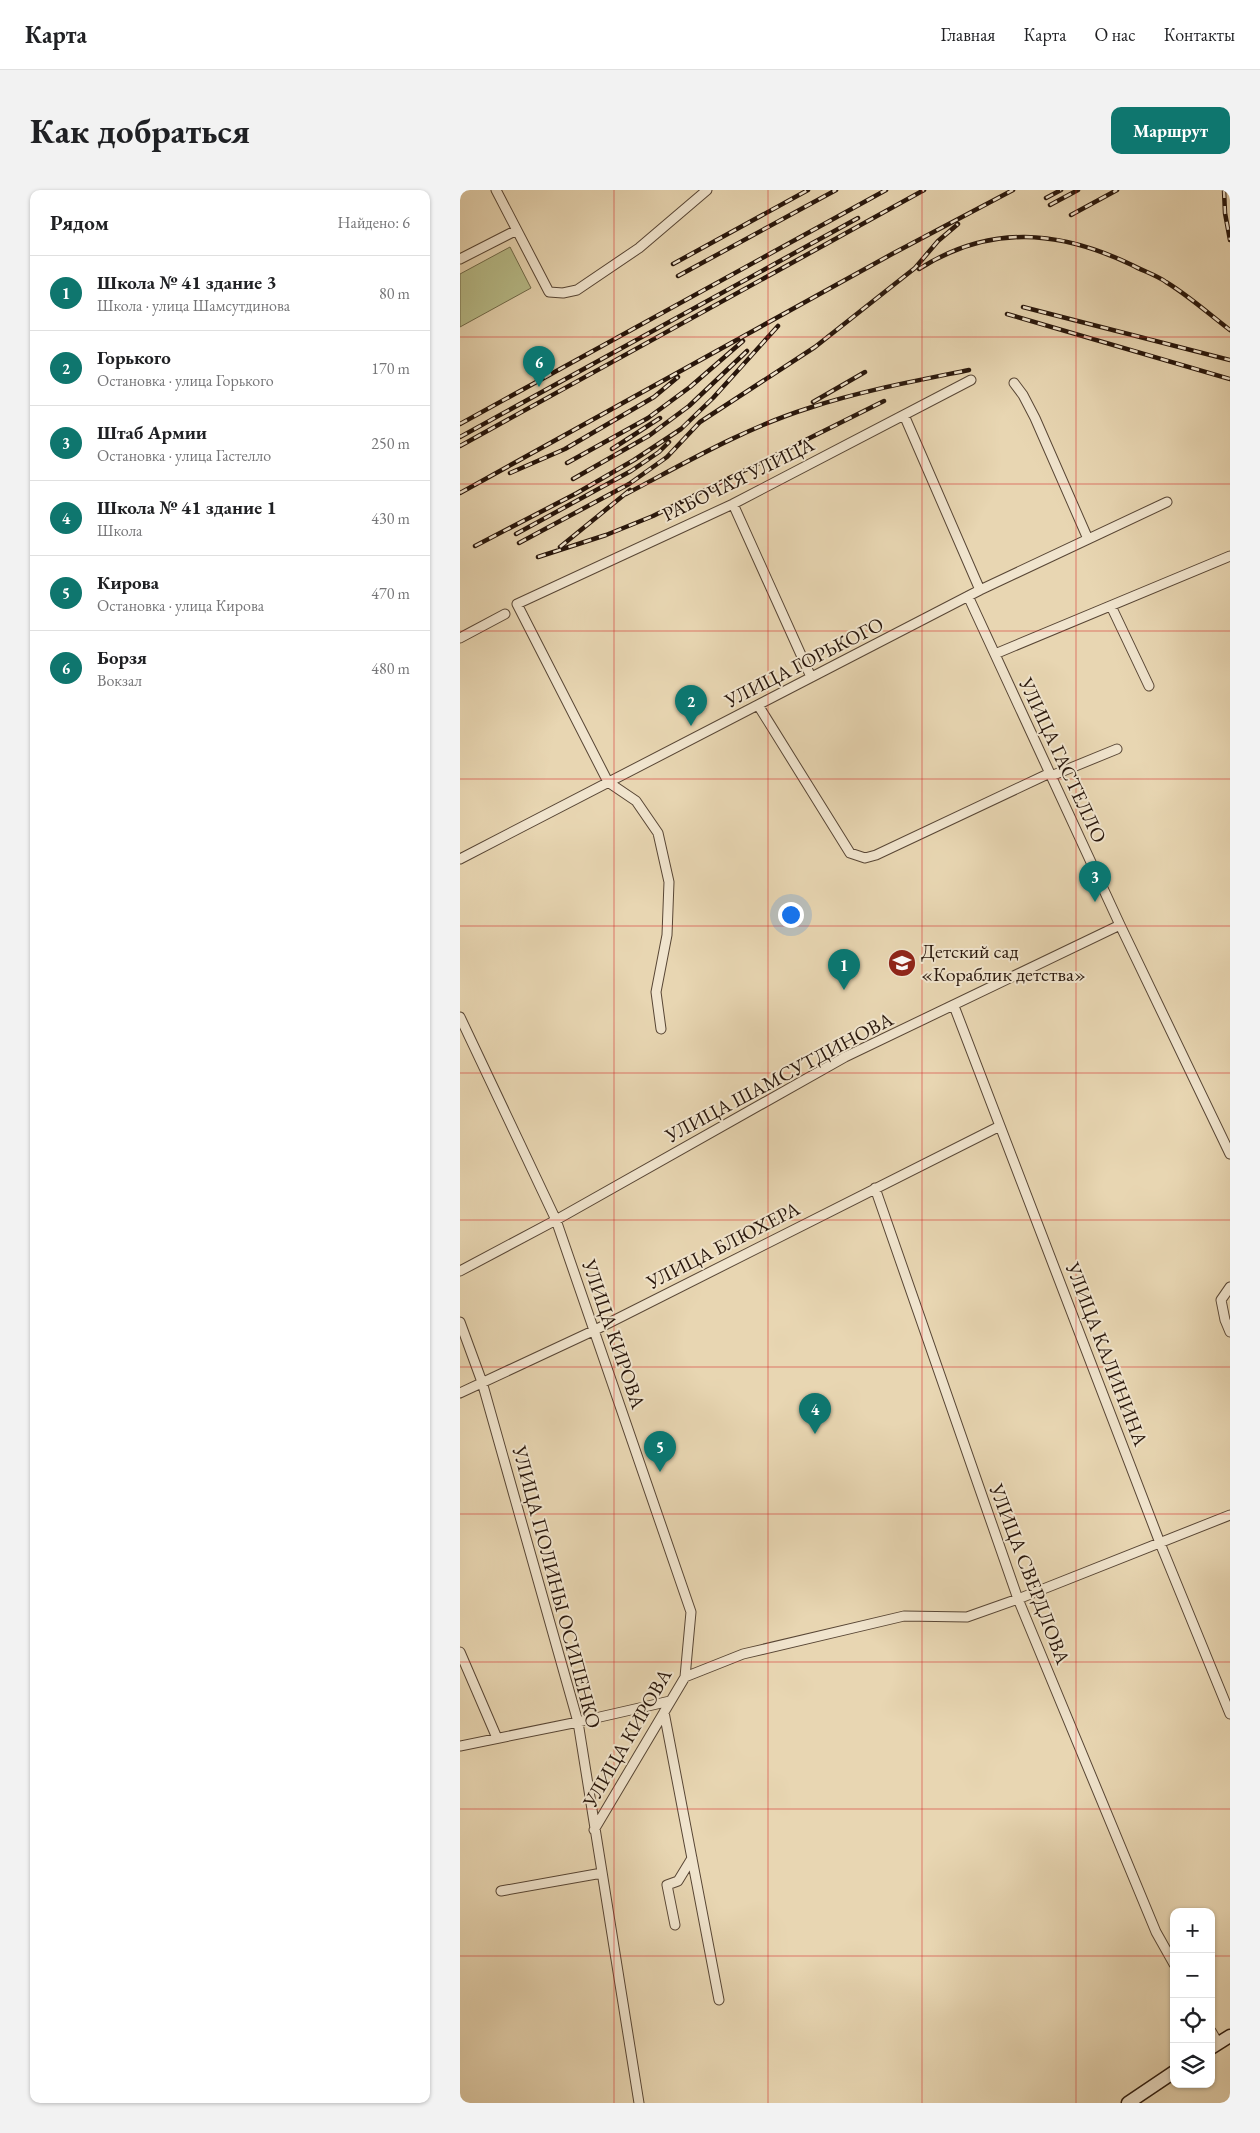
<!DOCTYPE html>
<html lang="ru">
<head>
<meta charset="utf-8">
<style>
	body { margin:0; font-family:"EB Garamond",serif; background:#f2f2f2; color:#202124 }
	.controls { position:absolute; right:15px; bottom:15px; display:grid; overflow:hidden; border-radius:10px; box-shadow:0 1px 4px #0004 }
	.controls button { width:45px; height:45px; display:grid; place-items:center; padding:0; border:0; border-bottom:1px solid #e0e0e0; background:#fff; color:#202124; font:25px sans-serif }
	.you { position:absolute; left:330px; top:724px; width:18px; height:18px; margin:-12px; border:4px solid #fff; border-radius:50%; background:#1a73e8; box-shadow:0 0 0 8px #1a73e833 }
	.badge { display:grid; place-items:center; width:32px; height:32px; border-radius:50%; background:#0f766e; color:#fff; font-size:16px; font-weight:700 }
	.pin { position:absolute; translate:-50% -41px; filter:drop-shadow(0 1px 2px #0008) }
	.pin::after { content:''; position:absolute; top:26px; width:18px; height:15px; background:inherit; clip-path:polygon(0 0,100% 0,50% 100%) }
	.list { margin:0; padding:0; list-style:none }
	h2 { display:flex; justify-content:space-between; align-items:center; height:65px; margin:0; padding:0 20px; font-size:21px }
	h2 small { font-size:16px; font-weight:400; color:#757577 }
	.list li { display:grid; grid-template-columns:32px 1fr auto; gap:15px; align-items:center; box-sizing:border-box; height:75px; padding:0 20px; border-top:1px solid #e0e0e0 }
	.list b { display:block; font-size:19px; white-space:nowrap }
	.list p { margin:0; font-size:16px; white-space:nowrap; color:#757577 }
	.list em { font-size:16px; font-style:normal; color:#757577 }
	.icon { flex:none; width:28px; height:28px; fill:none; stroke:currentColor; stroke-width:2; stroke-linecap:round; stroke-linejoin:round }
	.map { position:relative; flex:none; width:770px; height:1913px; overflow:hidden; border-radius:10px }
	header { display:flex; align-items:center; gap:30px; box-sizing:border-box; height:70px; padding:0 25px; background:#fff; border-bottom:1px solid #e0e0e0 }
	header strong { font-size:24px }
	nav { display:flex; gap:28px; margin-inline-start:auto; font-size:18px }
	.intro { display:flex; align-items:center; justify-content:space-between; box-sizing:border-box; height:120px; padding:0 30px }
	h1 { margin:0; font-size:35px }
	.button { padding:12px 22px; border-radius:10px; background:#0f766e; color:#fff; font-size:18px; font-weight:700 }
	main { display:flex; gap:30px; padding:0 30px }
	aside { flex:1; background:#fff; border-radius:10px; box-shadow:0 1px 4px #0004 }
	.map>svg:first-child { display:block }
</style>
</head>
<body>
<header>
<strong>Карта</strong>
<nav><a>Главная</a><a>Карта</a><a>О нас</a><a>Контакты</a></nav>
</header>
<div class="intro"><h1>Как добраться</h1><a class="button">Маршрут</a></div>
<main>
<aside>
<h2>Рядом<small>Найдено: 6</small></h2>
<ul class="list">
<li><span class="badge">1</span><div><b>Школа № 41 здание 3</b><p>Школа · улица Шамсутдинова</p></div><em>80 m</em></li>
<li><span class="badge">2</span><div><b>Горького</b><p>Остановка · улица Горького</p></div><em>170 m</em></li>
<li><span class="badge">3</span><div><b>Штаб Армии</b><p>Остановка · улица Гастелло</p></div><em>250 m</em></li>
<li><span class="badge">4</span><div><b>Школа № 41 здание 1</b><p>Школа</p></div><em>430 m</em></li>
<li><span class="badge">5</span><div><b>Кирова</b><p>Остановка · улица Кирова</p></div><em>470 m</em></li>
<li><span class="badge">6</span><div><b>Борзя</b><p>Вокзал</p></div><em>480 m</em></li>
</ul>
</aside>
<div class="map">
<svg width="770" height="1913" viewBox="0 0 770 1913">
	<rect width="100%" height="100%" fill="#e8d6b2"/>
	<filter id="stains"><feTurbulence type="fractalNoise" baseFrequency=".004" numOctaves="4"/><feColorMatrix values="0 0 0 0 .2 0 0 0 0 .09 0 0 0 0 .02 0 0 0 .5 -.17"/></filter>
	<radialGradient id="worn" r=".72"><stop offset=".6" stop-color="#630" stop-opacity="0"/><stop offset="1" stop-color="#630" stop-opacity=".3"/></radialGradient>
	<path fill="#b8bd8a" stroke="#706a4a" d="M50,57L71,98L0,137V84Z"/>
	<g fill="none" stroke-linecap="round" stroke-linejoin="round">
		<defs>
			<path id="minor" d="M36,0L89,102L103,103L117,100L179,58L247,0
				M0,69L55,41
				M554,193L563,205L575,228L628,349
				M444,225L520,400
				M273,314L351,487
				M508,406L660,735L770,964
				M651,416L689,496
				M0,448L45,424
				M535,464L770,366
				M298,515L390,663L405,668L416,665L590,583
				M591,586L657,559
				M0,669L520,400L707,312
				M494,816L700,1353L770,1524
				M0,827L96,1030L231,1422L225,1487L134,1640
				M201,839L196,802L207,745L209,692L198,643L176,611L148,592L57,414L273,314L511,190
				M415,998L558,1409L696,1742L714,1774
				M0,1081L96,1030L385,867L660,735
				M770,1097L761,1110L765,1130L770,1142
				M0,1132L22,1192L118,1532L179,1913
				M0,1203L135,1140L540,936
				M0,1462L37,1548
				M225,1487L283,1464L444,1426L507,1427L558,1409L770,1325
				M204,1522L259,1810
				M0,1556L118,1532L210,1511
				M41,1701L142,1683
				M215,1735L207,1695L218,1691L232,1668
				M751,1841L758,1853"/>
			<path id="secondary" d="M751,1858L770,1846
				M668,1913L714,1882"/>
		</defs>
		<use href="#minor" stroke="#584635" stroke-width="11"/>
		<use href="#secondary" stroke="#28160b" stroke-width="15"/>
		<use href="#minor" stroke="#f0e4cd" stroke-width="9"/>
		<use href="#secondary" stroke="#f0e4cd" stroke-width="12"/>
		<defs>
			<path id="rail" d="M764,0L765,23L770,50
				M586,8L601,0
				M590,15L618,0
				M611,25L657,0
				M213,74L348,0
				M459,79C530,34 599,40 672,75C683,81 696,85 706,92C729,106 749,124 770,140
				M218,86L376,0
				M563,117L770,170
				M547,124L770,189
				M353,212L405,182
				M0,234L426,0
				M0,247L398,28
				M0,256L464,0
				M152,259L200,228
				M107,273L188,228L230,197L283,151
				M50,283L105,259L194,207L218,187
				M113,289L190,245L229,216L287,161
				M0,303L432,64L553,0
				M166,304C225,273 285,238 349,218C401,201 455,191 509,180
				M56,344L171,281L199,262L209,252
				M59,353L169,294L207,267L240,232L355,157L455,78L478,51L498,34
				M15,356L117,303L174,270L221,239L253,208L318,136
				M100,357L170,300
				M78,367L146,345L193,326L424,211"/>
		</defs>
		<use href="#rail" stroke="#28160b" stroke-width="4.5"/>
		<use href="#rail" stroke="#f0e4cd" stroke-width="2.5" stroke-dasharray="8" stroke-linecap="butt"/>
	</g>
	<path fill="none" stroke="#d62828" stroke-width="1" stroke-opacity="0.55" d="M154,0V1913M308,0V1913M462,0V1913M616,0V1913M0,147H770M0,294H770M0,441H770M0,589H770M0,736H770M0,883H770M0,1030H770M0,1177H770M0,1324H770M0,1472H770M0,1619H770M0,1766H714M751,1766H770"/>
	<defs>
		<symbol id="school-disc" viewBox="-11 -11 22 22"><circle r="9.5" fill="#8f2418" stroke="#f0e4cd"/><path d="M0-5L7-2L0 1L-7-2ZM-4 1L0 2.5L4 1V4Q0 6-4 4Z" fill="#fff"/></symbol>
	</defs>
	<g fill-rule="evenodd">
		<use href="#school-disc" x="426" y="757" width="32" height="32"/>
	</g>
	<g text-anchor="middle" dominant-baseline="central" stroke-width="4" stroke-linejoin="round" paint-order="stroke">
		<g font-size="20" fill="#28160b" stroke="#f0e4cd">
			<text transform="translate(278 289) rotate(-26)">РАБОЧАЯ УЛИЦА</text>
			<text transform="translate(344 472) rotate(-27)">УЛИЦА ГОРЬКОГО</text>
			<text transform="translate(603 570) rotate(65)">УЛИЦА ГАСТЕЛЛО</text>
			<text transform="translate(319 887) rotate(-28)">УЛИЦА ШАМСУТДИНОВА</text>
			<text transform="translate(263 1055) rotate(-27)">УЛИЦА БЛЮХЕРА</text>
			<text transform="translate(154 1144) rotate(71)">УЛИЦА КИРОВА</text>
			<text transform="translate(647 1164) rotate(69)">УЛИЦА КАЛИНИНА</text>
			<text transform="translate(570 1384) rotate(69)">УЛИЦА СВЕРДЛОВА</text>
			<text transform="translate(97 1397) rotate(75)">УЛИЦА ПОЛИНЫ ОСИПЕНКО</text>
			<text transform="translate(167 1548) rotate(-60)">УЛИЦА КИРОВА</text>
		</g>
		<g font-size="20" fill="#28160b" stroke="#f0e4cd" text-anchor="start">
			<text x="461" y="761">Детский сад<tspan x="461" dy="23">«Кораблик детства»</tspan></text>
		</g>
	</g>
	<rect width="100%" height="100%" filter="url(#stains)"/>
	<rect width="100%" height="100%" fill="url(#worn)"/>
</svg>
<div class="controls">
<button>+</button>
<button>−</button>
<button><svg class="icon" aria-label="locate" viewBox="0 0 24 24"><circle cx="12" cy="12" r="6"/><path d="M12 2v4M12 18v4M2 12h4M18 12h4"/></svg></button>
<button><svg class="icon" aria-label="layers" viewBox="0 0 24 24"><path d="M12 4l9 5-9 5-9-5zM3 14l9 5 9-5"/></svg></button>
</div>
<div class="you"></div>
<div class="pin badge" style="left:384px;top:800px">1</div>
<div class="pin badge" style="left:231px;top:536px">2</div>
<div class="pin badge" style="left:635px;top:712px">3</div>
<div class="pin badge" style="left:355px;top:1244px">4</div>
<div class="pin badge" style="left:200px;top:1282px">5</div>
<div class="pin badge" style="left:79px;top:197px">6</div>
</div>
</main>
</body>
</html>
